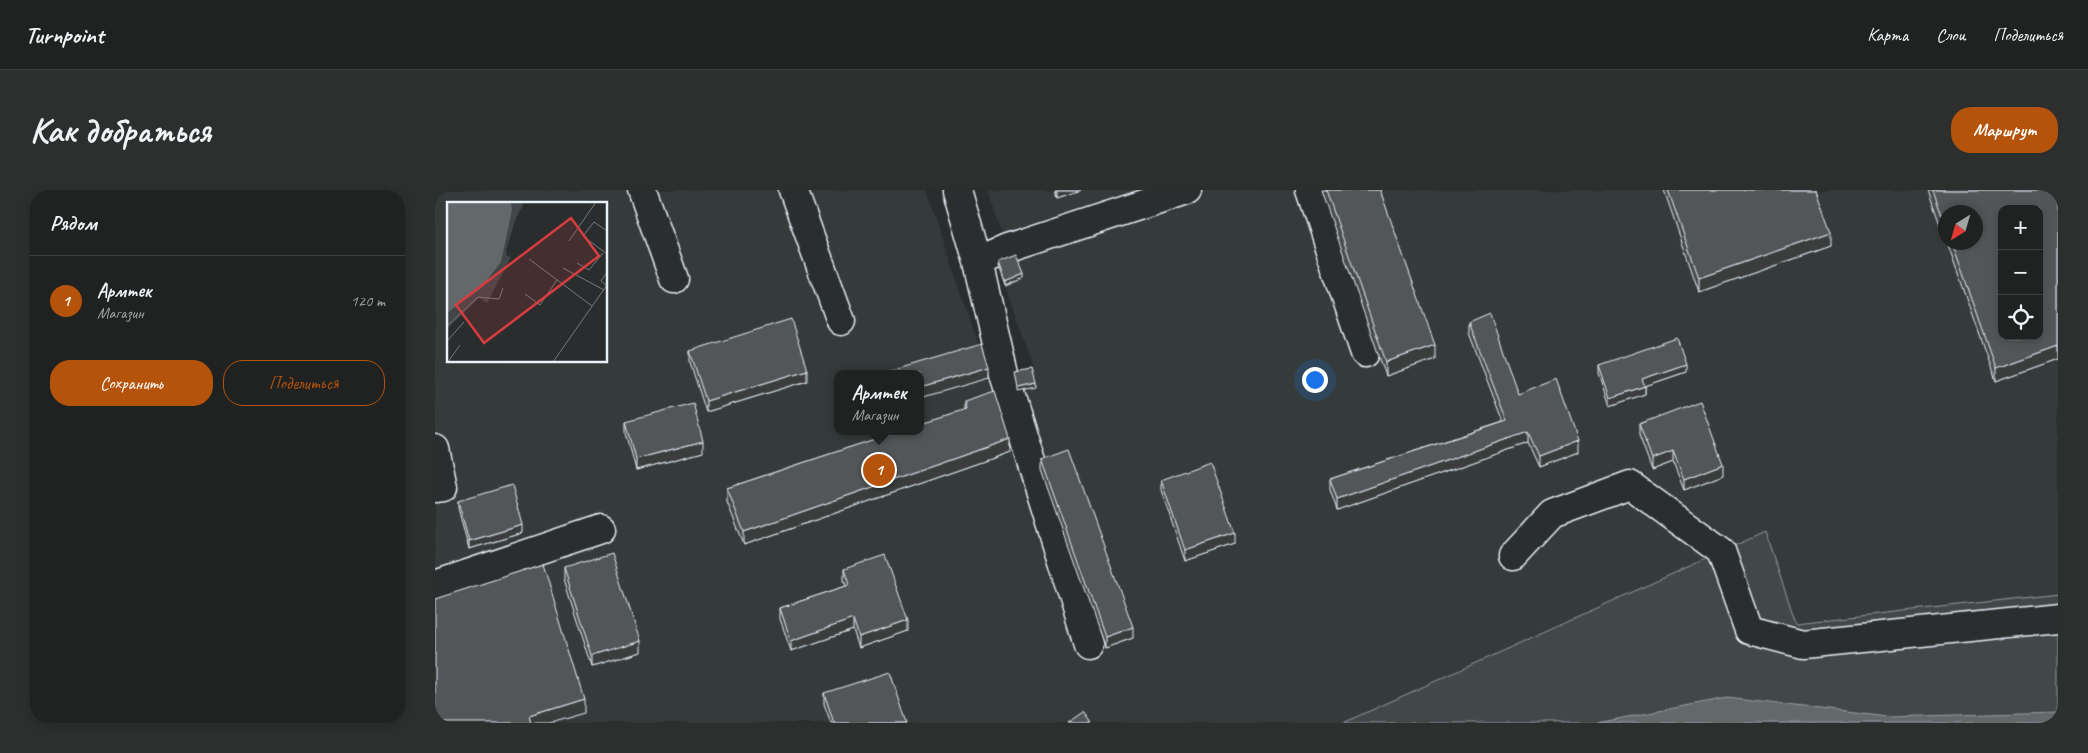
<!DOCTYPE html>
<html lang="ru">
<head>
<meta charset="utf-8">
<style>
	body { margin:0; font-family:Caveat,sans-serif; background:#2d2f2f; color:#f1f3f6 }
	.controls { position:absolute; right:15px; top:15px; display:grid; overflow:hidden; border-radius:10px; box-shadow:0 2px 8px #0003 }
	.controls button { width:45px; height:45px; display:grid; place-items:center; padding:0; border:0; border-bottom:1px solid #3d3f40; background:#202222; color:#f1f3f6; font:25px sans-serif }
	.compass { position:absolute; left:1503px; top:15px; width:45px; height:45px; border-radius:50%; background:#202222; box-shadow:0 2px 8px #0003; rotate:217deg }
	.you { position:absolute; left:879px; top:189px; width:18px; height:18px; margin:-12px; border:4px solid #fff; border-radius:50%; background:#1a73e8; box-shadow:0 0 0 8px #1a73e833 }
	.badge { display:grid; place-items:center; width:32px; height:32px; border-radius:50%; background:#b45309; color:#fff; font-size:16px; font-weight:700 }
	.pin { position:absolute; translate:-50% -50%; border:2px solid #fff; box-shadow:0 1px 5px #0006 }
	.popup { position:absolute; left:399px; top:180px; width:90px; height:65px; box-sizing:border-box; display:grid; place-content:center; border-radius:10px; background:#202222; filter:drop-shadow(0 1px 4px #0005); font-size:16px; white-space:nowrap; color:#a2a4a5 }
	.popup b { font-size:19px; color:#f1f3f6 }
	.popup::after { content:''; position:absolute; left:50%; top:100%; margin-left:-10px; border:10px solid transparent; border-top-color:#202222 }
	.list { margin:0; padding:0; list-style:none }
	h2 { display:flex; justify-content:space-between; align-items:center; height:65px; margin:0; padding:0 20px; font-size:21px }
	h2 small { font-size:16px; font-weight:400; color:#a2a4a5 }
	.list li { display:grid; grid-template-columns:32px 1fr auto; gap:15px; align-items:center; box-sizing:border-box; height:90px; padding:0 20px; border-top:1px solid #3d3f40 }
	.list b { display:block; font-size:19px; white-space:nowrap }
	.list p { margin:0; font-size:16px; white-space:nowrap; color:#a2a4a5 }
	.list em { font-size:16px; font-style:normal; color:#a2a4a5 }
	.actions { display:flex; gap:10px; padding:15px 20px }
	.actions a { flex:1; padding:11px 0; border:1px solid #b45309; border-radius:20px; text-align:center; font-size:18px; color:#b45309 }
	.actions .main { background:#b45309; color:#fff }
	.icon { flex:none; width:28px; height:28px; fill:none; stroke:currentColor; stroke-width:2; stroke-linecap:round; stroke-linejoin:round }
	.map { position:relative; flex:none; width:1623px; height:533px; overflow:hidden; border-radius:20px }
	header { display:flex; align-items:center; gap:30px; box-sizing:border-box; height:70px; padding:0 25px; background:#202222; border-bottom:1px solid #3d3f40 }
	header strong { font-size:24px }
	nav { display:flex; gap:28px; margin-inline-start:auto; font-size:18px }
	.intro { display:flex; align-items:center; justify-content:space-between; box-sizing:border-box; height:120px; padding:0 30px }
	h1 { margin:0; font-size:35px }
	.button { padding:12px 22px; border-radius:20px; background:#b45309; color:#fff; font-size:18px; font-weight:700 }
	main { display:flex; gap:30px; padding:0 30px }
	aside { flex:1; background:#202222; border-radius:20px; box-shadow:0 2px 8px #0003 }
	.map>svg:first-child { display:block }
</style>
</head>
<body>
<header>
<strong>Turnpoint</strong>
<nav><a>Карта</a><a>Слои</a><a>Поделиться</a></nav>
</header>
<div class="intro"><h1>Как добраться</h1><a class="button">Маршрут</a></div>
<main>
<aside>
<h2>Рядом<small></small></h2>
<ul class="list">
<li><span class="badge">1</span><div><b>Армтек</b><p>Магазин</p></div><em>120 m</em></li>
</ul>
<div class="actions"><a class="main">Сохранить</a><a>Поделиться</a></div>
</aside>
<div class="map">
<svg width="1623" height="533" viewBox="0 0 1623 533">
	<rect width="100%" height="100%" fill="#2a2d2e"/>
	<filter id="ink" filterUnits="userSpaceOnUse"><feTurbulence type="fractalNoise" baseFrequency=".02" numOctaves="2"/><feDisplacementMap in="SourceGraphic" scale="10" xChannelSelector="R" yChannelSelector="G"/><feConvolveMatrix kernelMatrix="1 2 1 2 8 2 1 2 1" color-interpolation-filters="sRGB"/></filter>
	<g filter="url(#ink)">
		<path fill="#363a3b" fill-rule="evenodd" d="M0,0H492L554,187L599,178L570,96L589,88L572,59L553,0H1623V404L1361,433L1329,342L908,533H0ZM14,14H171V171H14ZM1567,19H1604V146H1567ZM1510,22H1540V52H1510ZM403,184H485V241H403Z"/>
		<path fill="#424648" stroke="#959ca0" d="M1330,342L1361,433L1623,404V533H908Z"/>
		<path fill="#63686b" stroke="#989fa3" d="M1292,508L1453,527L1623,522V533H1161Z"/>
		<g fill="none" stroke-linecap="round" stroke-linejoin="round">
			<defs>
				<path id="minor" d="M207,0L239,89
					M358,0L406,131
					M522,0L543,72L569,184L653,454
					M875,0L930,163
					M543,72L572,59L752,0
					M0,259L8,297L0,298
					M1078,366L1117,324L1195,295L1286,361L1314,440L1368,454L1623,428
					M0,395L166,339"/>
			</defs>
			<use href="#minor" stroke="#e8f1f8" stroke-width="31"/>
			<use href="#minor" stroke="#2a2d2e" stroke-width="28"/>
		</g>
		<path fill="#474b4d" stroke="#e8f1f8" d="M620,0H646L622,8Z
			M886,0H945L1000,169L951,186Z
			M1229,0H1381L1396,56L1264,102Z
			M1493,0H1623V169L1561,191L1512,52H1540L1510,22V49Z
			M563,72L589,88L570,96L563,76Z
			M1034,132L1083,204L1143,262L1104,277L1093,253L902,320L895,300V289L1068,232L1034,143Z
			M255,161L372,191L271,222L255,172Z
			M1164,175L1251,182L1210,196V204L1175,216L1164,183Z
			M529,211L575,262L309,355L292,312V298L529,220Z
			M191,231L268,262L201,280L191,242Z
			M1204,234L1288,285L1249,300L1238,272L1217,280L1204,245Z
			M607,269L698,448L670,458L607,280Z
			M726,290L800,354L750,371L726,300Z
			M23,311L88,343L34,359L23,318Z
			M129,378L205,462L157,477L129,389Z
			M409,379L473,441L424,458L418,440L356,461L345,429V418L411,396L409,390Z
			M389,503L472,533H396L389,514Z"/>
		<path fill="#3a3d3e" stroke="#e8f1f8" d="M622,0H646L622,8Z
			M1396,42V56L1264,102V88Z
			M589,84V88L570,96V92Z
			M1000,155V169L951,186V172Z
			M1623,156V169L1561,191V178Z
			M1251,174V182L1207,197V189Z
			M554,177V188L485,208V197Z
			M372,180V191L271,222V211Z
			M601,194V198L583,202V198Z
			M1210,196V204L1175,216V208Z
			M1093,242V253L902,320V309Z
			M575,249V262L309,355V342Z
			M268,251V262L201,280V269Z
			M1143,251V262L1104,277V266Z
			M1238,261V272L1217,280V269Z
			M1288,274V285L1249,300V289Z
			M88,335V343L34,359V351Z
			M800,343V354L750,371V360Z
			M418,429V440L356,461V451Z
			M473,430V441L424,458V447Z
			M698,437V448L670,458V447Z
			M205,451V462L157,477V466Z
			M149,509V523L114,533H94V526Z"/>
		<path fill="#535759" stroke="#e8f1f8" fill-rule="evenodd" d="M891,0H945L1000,155L951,172Z
			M1233,0H1381L1396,42L1264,88Z
			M1498,0H1623V156L1561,178L1517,52H1540V22H1510V35ZM1567,19H1604V146H1567Z
			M581,65L589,84L570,92L563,72Z
			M1055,123L1083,204L1121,189L1143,251L1104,266L1093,242L902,309L895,289L1072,231L1034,132Z
			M356,129L372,180L271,211L255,161Z
			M1242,148L1251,174L1207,189L1210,196L1175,208L1164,175Z
			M547,154L554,177L485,197V184H446Z
			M597,179L601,194L583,198L580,182Z
			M560,201L575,249L309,342L292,298L464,241H485V234L531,219L529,211Z
			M1265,211L1288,274L1249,289L1238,261L1217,269L1204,234Z
			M258,213L268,251L201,269L191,231Z
			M634,259L698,437L670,447L607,269Z
			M775,272L800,343L750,360L726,290Z
			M77,295L88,335L34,351L23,311Z
			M177,363L205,451L157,466L129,378Z
			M450,365L473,430L424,447L418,429L356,451L345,418L414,395L409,379Z
			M108,374L149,509L94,526L96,533H0V409Z
			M455,482L472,533H399L389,503Z
			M650,522L658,533H634Z"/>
	</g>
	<g transform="translate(12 12)">
		<rect width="160" height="160" fill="#2a2d2e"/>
		<path d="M0,0H76V3L69,16L59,48L60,54L64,55L40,101L32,96L0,127Z" fill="#424648"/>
		<path d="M0,0H64L65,8L54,60L33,87L0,111Z" fill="#63686b"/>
		<path fill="none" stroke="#767b7f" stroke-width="1" d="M160,29L147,20L136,34L160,52M122,39L149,0M82,57L145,104M130,61L142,68L156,51M116,66L157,88M160,84L154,79L160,70M78,92L93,103L110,78M0,124L31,95L52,97L56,86M0,139L17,120M1,160L13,143M106,160L160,83"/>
		<path fill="#d83c3d" fill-opacity="0.15" stroke="#d83c3d" stroke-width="2.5" d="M124,16L152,54L37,141L9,103Z"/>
		<rect width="160" height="160" fill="none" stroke="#e8f1f8" stroke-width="2.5"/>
	</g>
</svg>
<div class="controls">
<button>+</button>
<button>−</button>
<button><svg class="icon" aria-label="locate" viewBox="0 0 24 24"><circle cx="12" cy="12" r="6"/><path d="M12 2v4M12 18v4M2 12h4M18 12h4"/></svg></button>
</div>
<svg class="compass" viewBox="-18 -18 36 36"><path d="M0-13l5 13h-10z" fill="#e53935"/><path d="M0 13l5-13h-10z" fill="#a2a4a5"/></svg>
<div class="you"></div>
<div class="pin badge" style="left:444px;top:280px">1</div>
<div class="popup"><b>Армтек</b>Магазин</div>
</div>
</main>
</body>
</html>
